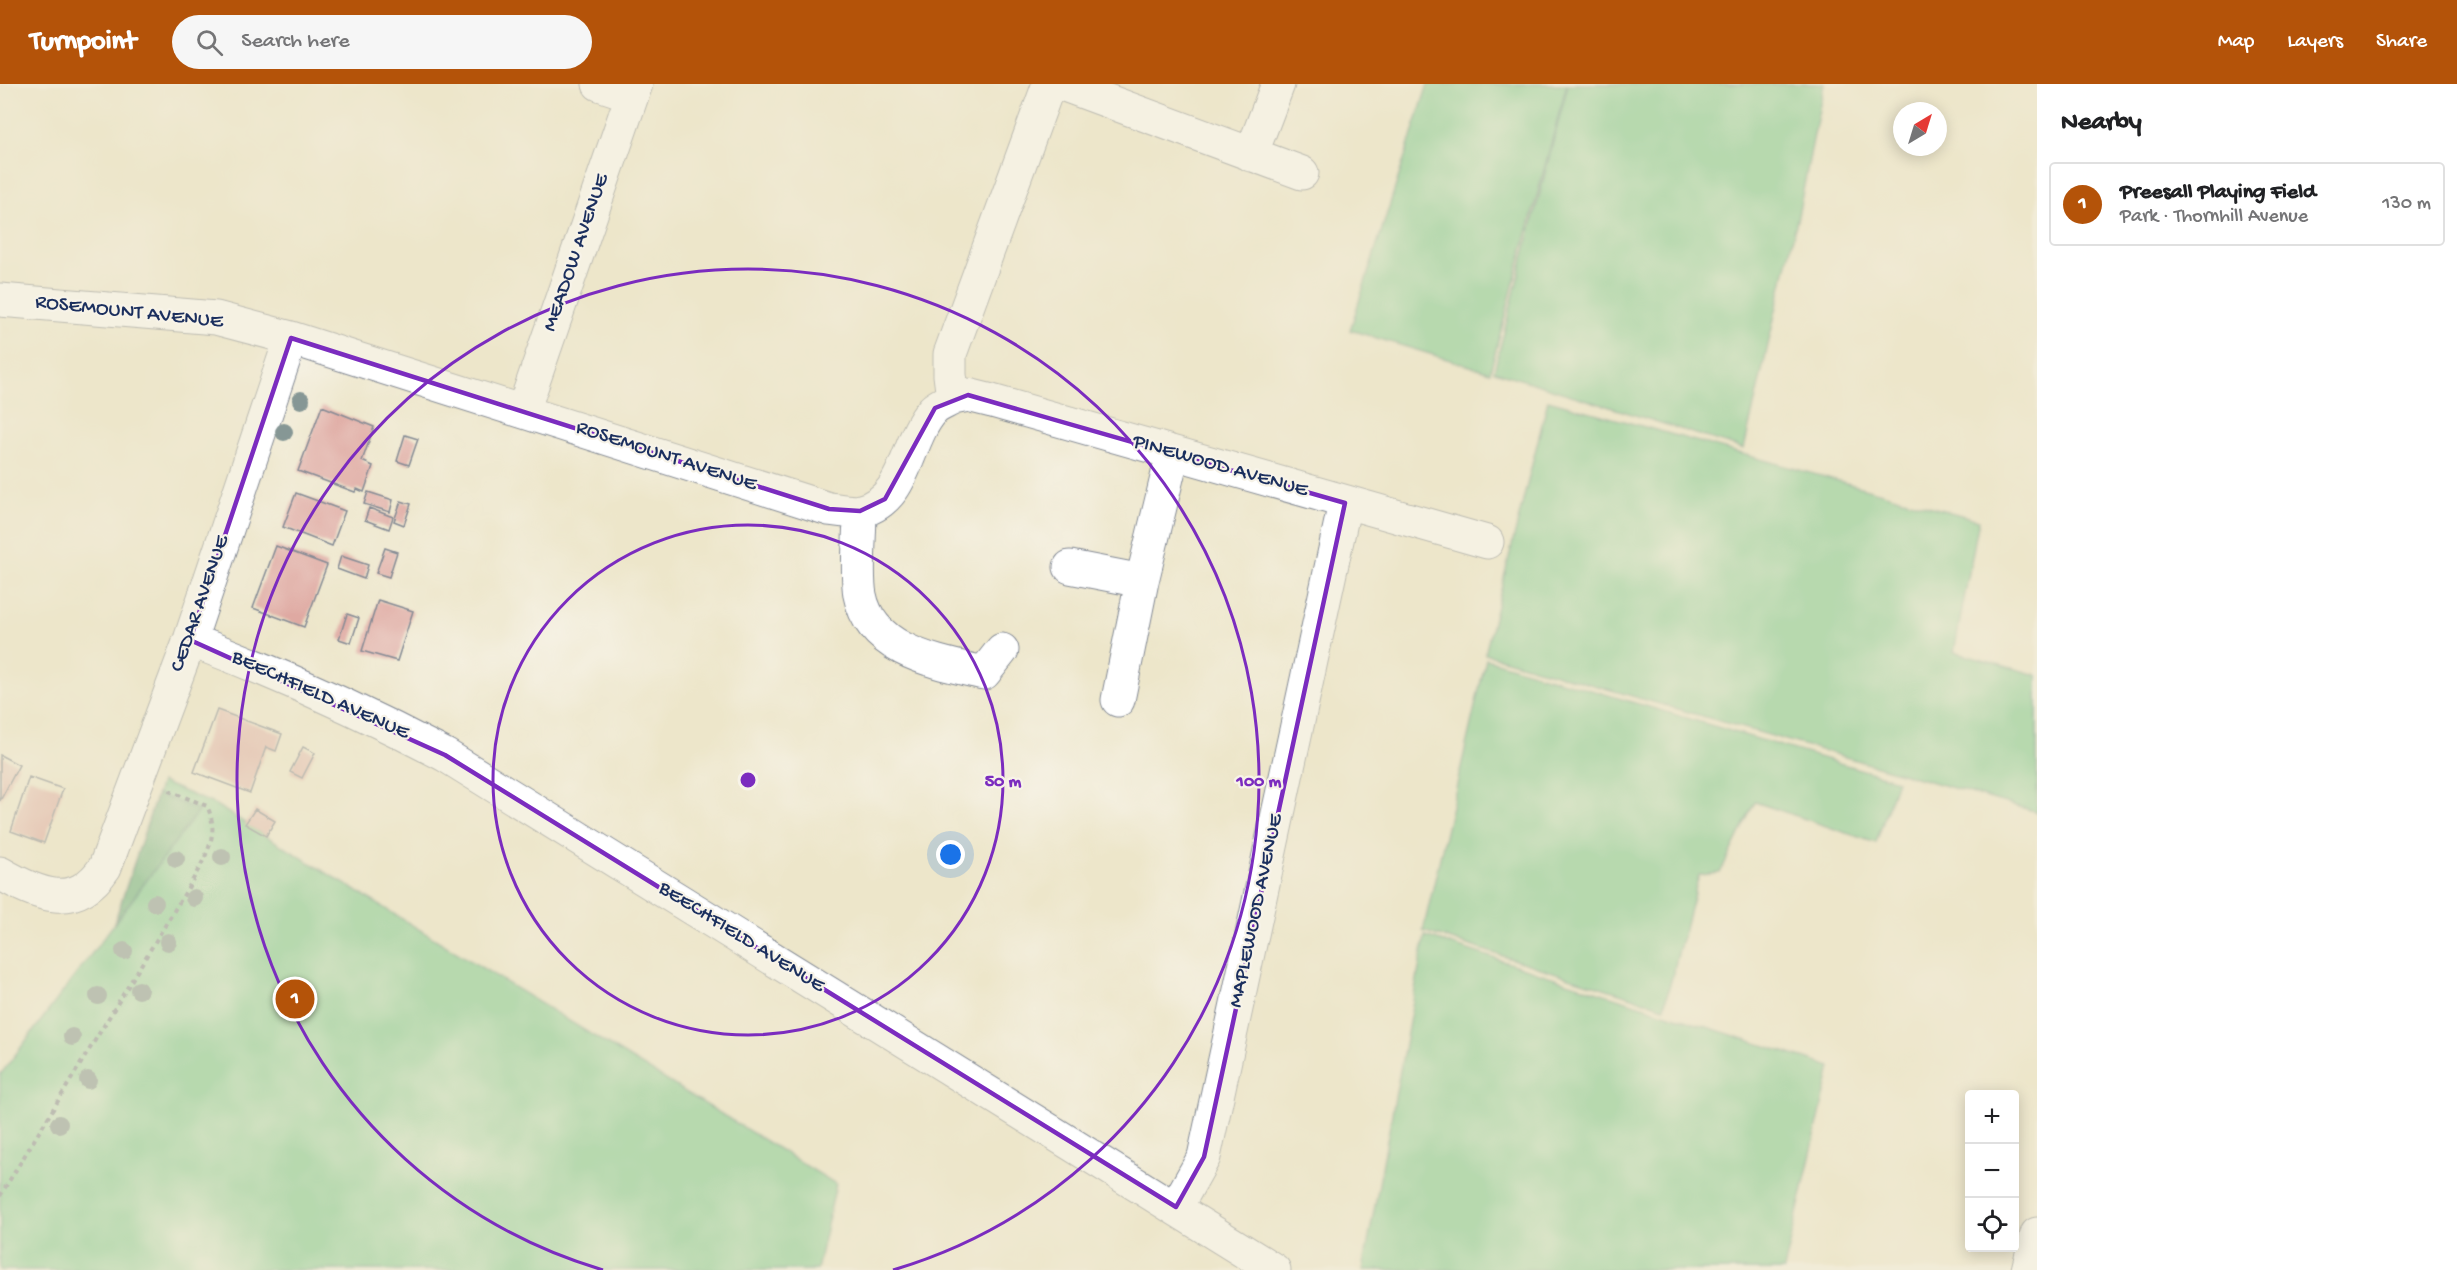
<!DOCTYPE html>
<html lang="en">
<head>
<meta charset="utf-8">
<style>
	body { margin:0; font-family:"Gochi Hand",sans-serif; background:#f6f6f6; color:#202124 }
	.controls { position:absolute; right:18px; bottom:18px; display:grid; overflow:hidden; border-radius:6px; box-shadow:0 3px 15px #0003 }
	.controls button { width:54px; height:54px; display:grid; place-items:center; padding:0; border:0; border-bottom:2px solid #e0e0e0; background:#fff; color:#202124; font:30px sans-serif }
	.compass { position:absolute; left:1893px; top:18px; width:54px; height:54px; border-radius:50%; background:#fff; box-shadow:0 3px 15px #0003; rotate:38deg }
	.you { position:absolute; left:951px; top:771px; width:21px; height:21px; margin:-15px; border:4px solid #fff; border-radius:50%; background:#1a73e8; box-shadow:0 0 0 9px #1a73e833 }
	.badge { display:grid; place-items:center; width:39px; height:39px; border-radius:50%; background:#b45309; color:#fff; font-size:20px; font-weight:700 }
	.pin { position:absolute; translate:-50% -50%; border:3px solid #fff; box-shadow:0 2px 6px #0006 }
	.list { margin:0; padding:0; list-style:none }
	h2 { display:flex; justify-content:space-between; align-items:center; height:78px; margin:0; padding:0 24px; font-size:26px }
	h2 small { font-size:20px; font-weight:400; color:#757577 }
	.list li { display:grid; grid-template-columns:39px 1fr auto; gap:18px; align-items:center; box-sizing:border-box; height:84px; margin:0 12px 12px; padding:0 12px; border:2px solid #e0e0e0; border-radius:6px }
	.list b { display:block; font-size:22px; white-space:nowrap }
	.list p { margin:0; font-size:20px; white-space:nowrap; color:#757577 }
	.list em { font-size:20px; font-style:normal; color:#757577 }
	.icon { flex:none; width:33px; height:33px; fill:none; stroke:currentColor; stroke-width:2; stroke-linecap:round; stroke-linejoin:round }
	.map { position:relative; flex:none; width:2037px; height:1186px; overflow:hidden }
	header { display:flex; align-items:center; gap:36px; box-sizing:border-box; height:84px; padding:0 30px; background:#b45309; color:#fff }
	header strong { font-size:28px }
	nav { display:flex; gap:33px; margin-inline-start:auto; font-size:21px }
	.search { width:420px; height:54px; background:#f6f6f6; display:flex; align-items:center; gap:15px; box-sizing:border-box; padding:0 21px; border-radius:33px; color:#757577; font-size:22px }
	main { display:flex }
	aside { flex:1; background:#fff }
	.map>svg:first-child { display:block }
</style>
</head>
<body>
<header>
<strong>Turnpoint</strong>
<div class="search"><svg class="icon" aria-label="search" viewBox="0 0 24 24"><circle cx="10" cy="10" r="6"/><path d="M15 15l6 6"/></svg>Search here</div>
<nav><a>Map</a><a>Layers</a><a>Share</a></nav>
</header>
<main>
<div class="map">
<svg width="2037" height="1186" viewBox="0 0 2037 1186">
	<rect width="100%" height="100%" fill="#f7f3e8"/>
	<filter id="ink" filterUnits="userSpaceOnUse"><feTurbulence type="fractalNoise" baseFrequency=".0167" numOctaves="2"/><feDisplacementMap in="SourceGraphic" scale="12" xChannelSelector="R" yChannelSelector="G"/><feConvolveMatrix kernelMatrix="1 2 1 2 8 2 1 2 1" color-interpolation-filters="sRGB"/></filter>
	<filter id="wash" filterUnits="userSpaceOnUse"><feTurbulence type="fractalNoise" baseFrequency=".008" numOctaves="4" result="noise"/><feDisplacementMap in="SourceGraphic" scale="24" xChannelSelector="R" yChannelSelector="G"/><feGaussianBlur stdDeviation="1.35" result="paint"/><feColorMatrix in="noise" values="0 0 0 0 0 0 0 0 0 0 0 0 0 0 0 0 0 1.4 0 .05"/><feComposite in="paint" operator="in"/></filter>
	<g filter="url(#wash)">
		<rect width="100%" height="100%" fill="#ede6ca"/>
		<path fill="#74c98d" stroke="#487c76" stroke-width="1.5" d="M1428,0H1567L1490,288L1350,246Z
			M1568,0H1824L1799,127L1744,365L1494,287Z
			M1548,316L1979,436L1954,568L2037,591V728L1485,570Z
			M1486,575L1897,696L1876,759L1755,718L1720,789L1699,791L1664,923L1423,847Z
			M161,698L214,720L836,1100L817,1186H0V991L114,840Z
			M1425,852L1831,983L1784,1186H1363Z"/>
		<path fill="#5fad78" stroke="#3d6e6b" stroke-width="1.5" d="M157,710L199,726L114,840Z"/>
		<g id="blocks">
			<path fill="#dfa9a2" d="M322,322L374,343L362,377L373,382L364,408L357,405L355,408L298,387Z
				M405,351L418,355L409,381L397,377Z
				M368,408L393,416L390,428L364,420Z
				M296,409L345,427L332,462L283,443Z
				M401,417L411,420L404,441L394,437Z
				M369,424L393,433L389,445L365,436Z
				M276,462L327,481L304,543L253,524Z
				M385,464L397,468L389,493L376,489Z
				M341,472L368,481L364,495L337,485Z
				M378,516L413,527L397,577L362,567Z
				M347,530L359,534L351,559L339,555Z
				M217,626L282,650L276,667L266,663L250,709L194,688Z
				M303,663L315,669L302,694L290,688Z
				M0,671L19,681L0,717Z
				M29,693L63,705L44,759L11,747Z
				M255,725L275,737L266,752L245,740Z"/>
		</g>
	</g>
	<g filter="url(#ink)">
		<use href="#blocks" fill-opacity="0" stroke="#848a94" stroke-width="1.5"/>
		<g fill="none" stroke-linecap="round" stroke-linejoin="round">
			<defs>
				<path id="street" d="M599,0L632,11
					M1062,0L1302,89
					M1251,71L1278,0
					M0,216L216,234L291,254L829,425C838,426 852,429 861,427C908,415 905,357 933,326C938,321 947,318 953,314L950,291V270L1049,0
					M953,314L968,311L992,317L1487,458
					M523,327L636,0
					M860,427C860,451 856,490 860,511C871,568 937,578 984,589L1002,566
					M1070,483L1142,497
					M190,556C277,589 363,628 445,671L1274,1186
					M1118,616L1142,497L1173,369
					M0,789C38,811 75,828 105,783L190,556L291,254
					M1176,1123L1204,1073L1345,419
					M2028,1186L2037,1150"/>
			</defs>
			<use href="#street" stroke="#848a94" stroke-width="35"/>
			<path stroke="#848a94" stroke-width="4" stroke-dasharray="4.5 4.5" stroke-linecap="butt" d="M0,1112L191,799C205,773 221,751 207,722L169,707"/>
			<use href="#street" stroke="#fff" stroke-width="33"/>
		</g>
		<g fill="#869795">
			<circle cx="301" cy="316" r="9"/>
			<circle cx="284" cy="348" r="9"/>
			<circle cx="222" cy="773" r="9"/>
			<circle cx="176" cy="775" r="9"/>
			<circle cx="194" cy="814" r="9"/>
			<circle cx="155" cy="819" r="9"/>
			<circle cx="168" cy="858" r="9"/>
			<circle cx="124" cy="867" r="9"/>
			<circle cx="139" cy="906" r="9"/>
			<circle cx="98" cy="912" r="9"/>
			<circle cx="72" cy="953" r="9"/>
			<circle cx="88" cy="996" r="9"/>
			<circle cx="59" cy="1040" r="9"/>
		</g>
	</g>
	<path d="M0 0H2037V1186H0ZM291,254L829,425L860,427L885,415L935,324L968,311L1345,419L1204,1073L1176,1123L445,671L190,556Z" fill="#ede6ca" fill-opacity=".55" fill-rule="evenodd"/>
	<path fill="none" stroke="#7b2cbf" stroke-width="4.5" stroke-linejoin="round" d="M291,254L829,425L860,427L885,415L935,324L968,311L1345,419L1204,1073L1176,1123L445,671L190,556Z"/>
	<g fill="none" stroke="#7b2cbf" stroke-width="3">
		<circle cx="748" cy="696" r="255"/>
		<path d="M603 1186A511 511 0 1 1 893 1186"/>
	</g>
	<g text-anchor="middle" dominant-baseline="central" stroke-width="4.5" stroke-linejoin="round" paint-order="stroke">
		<g font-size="21" fill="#1b2f5e" stroke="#f7f3e8">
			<text transform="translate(577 169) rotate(-71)">MEADOW AVENUE</text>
			<text transform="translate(129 229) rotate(6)">ROSEMOUNT AVENUE</text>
			<text transform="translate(666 373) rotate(18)">ROSEMOUNT AVENUE</text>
			<text transform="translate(1220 383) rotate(16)">PINEWOOD AVENUE</text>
			<text transform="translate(201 520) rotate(-71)">CEDAR AVENUE</text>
			<text transform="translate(320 612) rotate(24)">BEECHFIELD AVENUE</text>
			<text transform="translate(1257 827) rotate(-78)">MAPLEWOOD AVENUE</text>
			<text transform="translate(741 854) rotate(32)">BEECHFIELD AVENUE</text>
		</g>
	</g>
	<circle cx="748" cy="696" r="9" fill="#7b2cbf" stroke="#f7f3e8" stroke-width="3"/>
	<g font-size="18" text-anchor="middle" font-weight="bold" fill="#7b2cbf" stroke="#f7f3e8" stroke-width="4.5" stroke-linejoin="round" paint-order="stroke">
		<text x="1003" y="702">50 m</text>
		<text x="1259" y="702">100 m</text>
	</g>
</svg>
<div class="controls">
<button>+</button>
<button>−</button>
<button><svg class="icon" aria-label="locate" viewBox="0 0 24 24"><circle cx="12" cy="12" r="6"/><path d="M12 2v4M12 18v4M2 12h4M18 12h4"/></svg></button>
</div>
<svg class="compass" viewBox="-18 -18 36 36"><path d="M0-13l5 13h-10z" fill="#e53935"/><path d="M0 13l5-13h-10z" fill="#757577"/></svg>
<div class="you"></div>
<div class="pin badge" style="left:295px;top:915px">1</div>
</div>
<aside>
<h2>Nearby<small></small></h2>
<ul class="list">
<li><span class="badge">1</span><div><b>Preesall Playing Field</b><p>Park · Thornhill Avenue</p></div><em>130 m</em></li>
</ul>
</aside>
</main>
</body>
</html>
